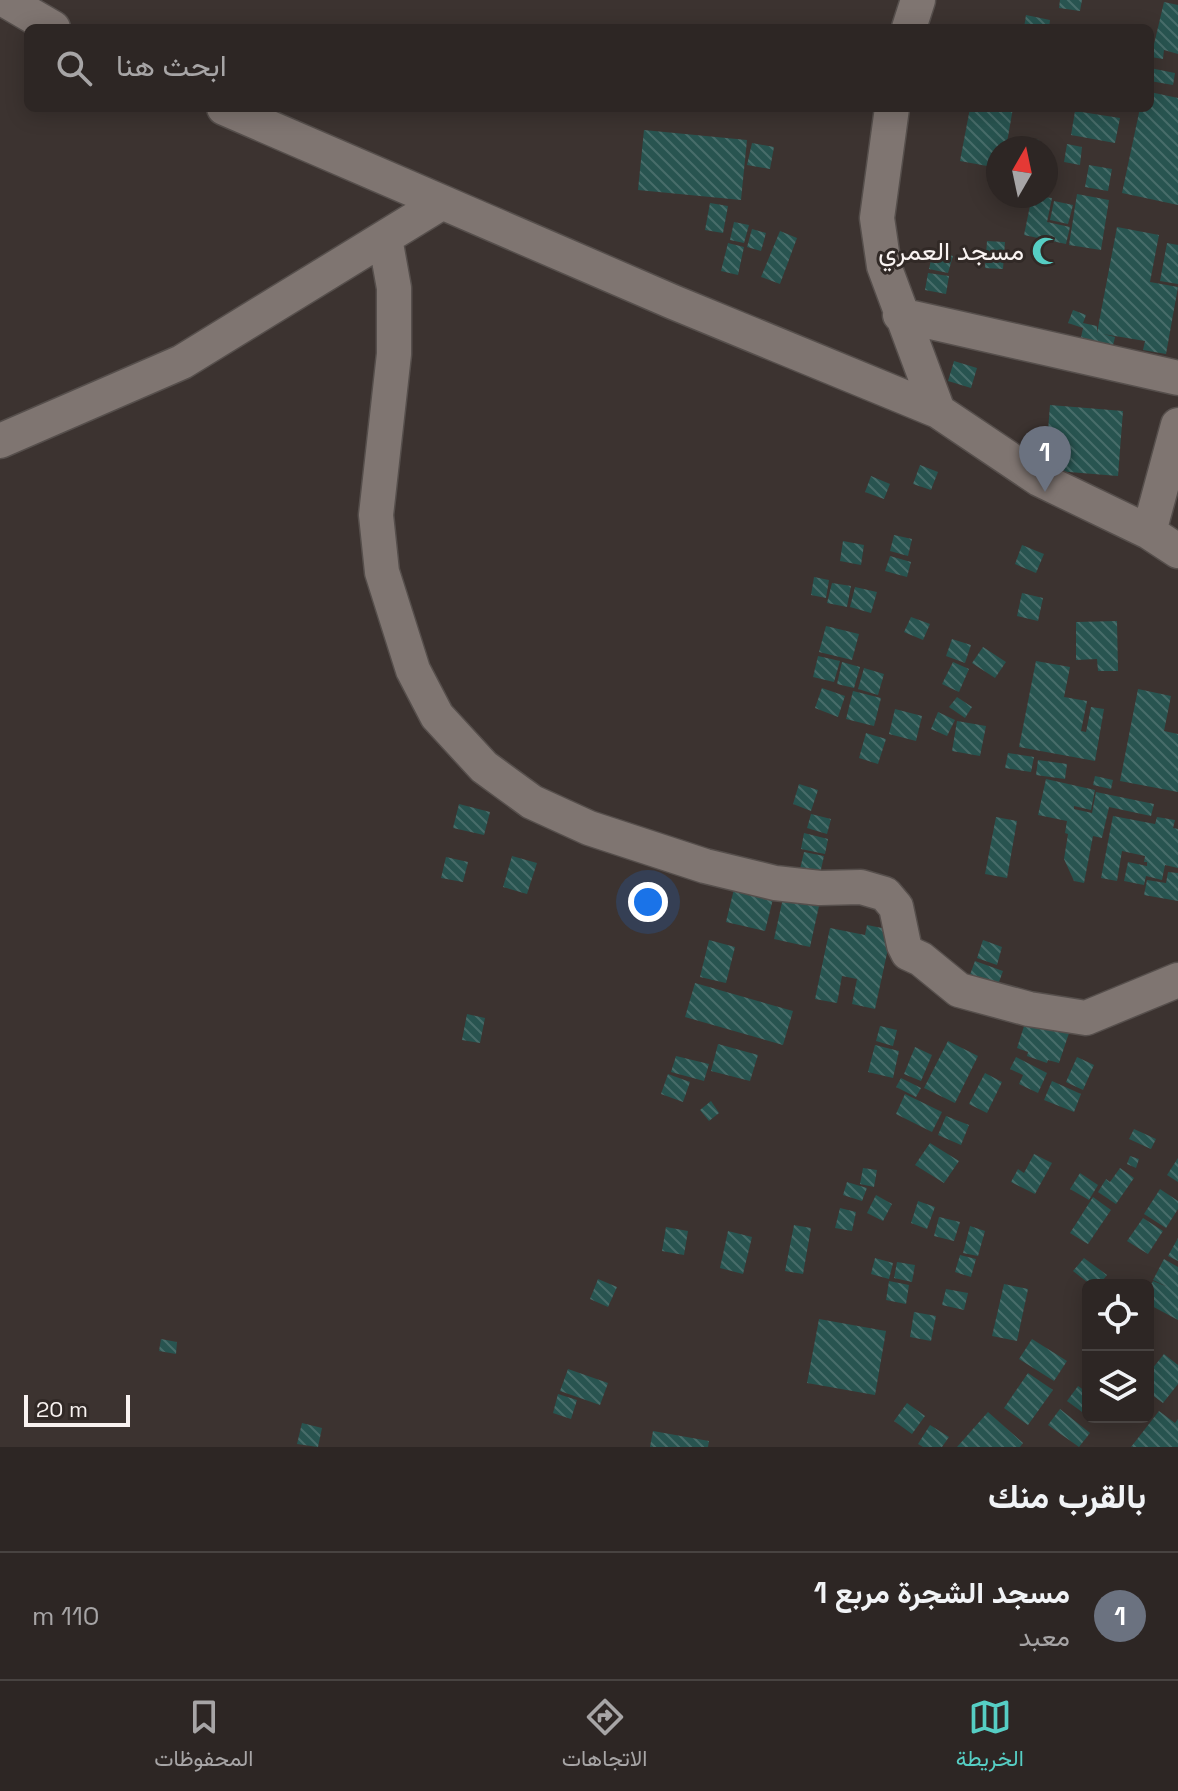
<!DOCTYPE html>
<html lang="ar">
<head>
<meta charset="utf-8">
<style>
	body { margin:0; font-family:"Space Grotesk",Vazirmatn,sans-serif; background:#352e2c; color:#f1f3f6; direction:rtl }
	.controls { position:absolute; right:24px; bottom:24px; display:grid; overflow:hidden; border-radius:12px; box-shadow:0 4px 20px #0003 }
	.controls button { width:72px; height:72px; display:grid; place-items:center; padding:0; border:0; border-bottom:2px solid #484341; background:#2d2624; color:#f1f3f6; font:40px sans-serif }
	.compass { position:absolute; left:986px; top:136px; width:72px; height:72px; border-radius:50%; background:#2d2624; box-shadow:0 4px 20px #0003; rotate:9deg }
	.scale { position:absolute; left:24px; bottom:20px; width:106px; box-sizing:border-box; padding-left:8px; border:4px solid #f9f3f1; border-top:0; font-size:22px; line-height:28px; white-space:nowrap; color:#f9f3f1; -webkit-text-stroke:6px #312926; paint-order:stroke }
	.you { position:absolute; left:648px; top:902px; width:28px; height:28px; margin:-20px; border:6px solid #fff; border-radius:50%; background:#1a73e8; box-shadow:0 0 0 12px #1a73e833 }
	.badge { display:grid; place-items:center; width:52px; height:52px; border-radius:50%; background:#56cec4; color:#fff; font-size:26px; font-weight:700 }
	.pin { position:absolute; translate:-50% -66px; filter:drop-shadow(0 2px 4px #0008) }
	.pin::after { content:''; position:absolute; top:42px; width:28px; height:24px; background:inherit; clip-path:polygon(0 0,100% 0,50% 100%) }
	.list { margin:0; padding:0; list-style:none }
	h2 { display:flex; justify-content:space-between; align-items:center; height:104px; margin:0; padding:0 32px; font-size:34px }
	h2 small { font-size:26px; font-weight:400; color:#a7a5a6 }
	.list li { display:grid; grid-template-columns:52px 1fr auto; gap:24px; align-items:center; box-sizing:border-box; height:128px; padding:0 32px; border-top:2px solid #484341 }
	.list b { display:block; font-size:30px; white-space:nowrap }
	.list p { margin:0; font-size:26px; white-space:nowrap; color:#a7a5a6 }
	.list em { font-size:26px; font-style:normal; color:#a7a5a6 }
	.icon { flex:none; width:44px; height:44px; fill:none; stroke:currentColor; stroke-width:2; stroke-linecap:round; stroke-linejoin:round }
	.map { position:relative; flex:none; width:1178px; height:1447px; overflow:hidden; direction:ltr }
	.search { position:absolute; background:#2d2624; box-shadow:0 4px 20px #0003; left:24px; right:24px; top:24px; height:88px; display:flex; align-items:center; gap:20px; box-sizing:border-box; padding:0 28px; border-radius:12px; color:#a7a5a6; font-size:30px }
	.sheet { height:232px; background:#2d2624 }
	nav { display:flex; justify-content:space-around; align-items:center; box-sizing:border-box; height:112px; border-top:2px solid #484341; background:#2d2624; font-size:22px; color:#a7a5a6 }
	nav a { display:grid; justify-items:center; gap:4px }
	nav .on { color:#56cec4 }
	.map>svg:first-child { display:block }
</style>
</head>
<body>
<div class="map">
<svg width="1178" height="1447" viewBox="0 0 1178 1447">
	<defs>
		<pattern id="building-back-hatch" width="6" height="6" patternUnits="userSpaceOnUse" patternTransform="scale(2)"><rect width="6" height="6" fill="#285450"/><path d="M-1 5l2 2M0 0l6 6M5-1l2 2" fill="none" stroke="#486d6a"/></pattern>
	</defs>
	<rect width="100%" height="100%" fill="#3c3330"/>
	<path fill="url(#building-back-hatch)" d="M1060,0H1082L1080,11L1059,8Z
		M1164,2L1178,5V54L1164,50L1163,59L1151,57Z
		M1026,15L1050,20L1049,28H1024Z
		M1150,68L1175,73L1173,85L1150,81Z
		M1150,92L1178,98V205L1122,193L1140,108H1150Z
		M970,108H1013L1006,148H998V168L960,161Z
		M1075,111L1120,118L1115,143L1071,135Z
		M644,130L747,140L741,200L638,190Z
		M1017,137L1039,140L1038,148H1015Z
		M752,143L774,147L770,169L747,165Z
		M1067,144L1082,147L1080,165L1064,162Z
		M1089,165L1112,169L1108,191L1085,187Z
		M1077,194L1109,200L1101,250L1069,245Z
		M1013,196H1030L1029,203L1012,201Z
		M1032,196L1052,198L1047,222L1070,227L1066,244L1024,235Z
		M1054,201L1073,205L1068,224L1050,220Z
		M710,203L728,206L723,233L705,230Z
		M734,222L749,225L744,243L730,240Z
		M1117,227L1159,235L1150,282L1178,287L1166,354L1143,350L1145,341L1103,334L1115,337L1110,359L1078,352L1083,328L1068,323L1073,310L1086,315L1083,323L1097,326V333Z
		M752,229L766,233L761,251L747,247Z
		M780,231L797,238L780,284L761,277Z
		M987,241L1005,242L1003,269L985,268Z
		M728,243L744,247L738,275L721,271Z
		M1167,243L1178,245V284L1160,281Z
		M933,251L953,256L948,273L929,269Z
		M928,273L949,276L946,294L925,290Z
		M954,361L977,368L971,388L948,381Z
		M1050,405L1123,411L1118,476L1045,470Z
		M920,465L938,472L931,490L913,484Z
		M871,476L890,484L884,499L865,492Z
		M894,535L912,539L908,556L890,551Z
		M843,541L864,545L861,565L840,561Z
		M1022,545L1044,554L1036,573L1015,564Z
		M890,556L911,562L907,577L885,571Z
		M814,577L829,580L826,598L811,595Z
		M832,583L851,586L847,607L827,603Z
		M855,587L877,592L871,613L850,607Z
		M1022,593L1043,598L1038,621L1017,616Z
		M911,617L930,624L923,640L904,632Z
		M1117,621L1118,671H1098L1097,659L1076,660V622Z
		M826,626L859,634L852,660L819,652Z
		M952,639L971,645L965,663L946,656Z
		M983,647L1006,662L995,678L972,663Z
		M818,656L840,661L834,682L813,677Z
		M1036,661L1070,667L1064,697L1087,701L1081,731L1086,732L1091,707L1104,709L1095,761L1019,747Z
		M842,662L860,667L854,688L837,684Z
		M953,662L969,669L959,692L942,684Z
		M864,668L884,674L878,695L858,689Z
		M822,688L845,696L838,717L815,708Z
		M1138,689L1171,696L1164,731L1178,734V792L1120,781Z
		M853,691L881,698L874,726L846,719Z
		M957,697L972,707L965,718L949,707Z
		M895,709L922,716L916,741L889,734Z
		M938,712L955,720L947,736L931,729Z
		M957,721L986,726L980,756L952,751Z
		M866,733L886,739L878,764L859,758Z
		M1008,753L1034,757L1031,772L1005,768Z
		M1038,760L1067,764L1065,779L1036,775Z
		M1095,776L1113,780L1111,789L1093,785Z
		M1046,779L1095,790L1091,810L1074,806V809L1092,813L1096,792L1154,804L1151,816L1109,807L1102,838L1093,836L1084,883L1074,881L1064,859L1068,834L1065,833L1067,821L1038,815Z
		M799,784L818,790L811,811L793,804Z
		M459,804L490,812L484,835L453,828Z
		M811,814L831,819L827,834L807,828Z
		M1113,816L1155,824L1157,817L1175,820L1173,828L1178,829V868L1165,865L1162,880L1146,876L1144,885L1124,881L1128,862L1147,866V862H1144L1145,856L1122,851L1117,881L1101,878Z
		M996,817L1017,821L1007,878L985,874Z
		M804,833L828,839L825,854L801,849Z
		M804,852L824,856L820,874L800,869Z
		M512,856L537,863L527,894L503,887Z
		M446,857L468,862L463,882L441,878Z
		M1168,872L1178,873V901L1144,895L1147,880L1166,883Z
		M735,885L774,895L765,931L726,922Z
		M783,898L819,906L810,947L774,939Z
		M867,925L892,930L875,1009L852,1004L857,979L842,976L837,1003L815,999L830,928L865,935Z
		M709,940L735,947L726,983L700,977Z
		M983,940L1002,947L997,965L977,958Z
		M975,961L1003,971L995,993L967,983Z
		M695,983L793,1011L783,1045L685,1017Z
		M467,1014L485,1018L480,1043L462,1040Z
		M1026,1020L1069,1033L1059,1063L1048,1060L1047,1063L1027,1056L1028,1052L1017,1048Z
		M880,1026L897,1030L893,1046L876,1041Z
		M948,1041L978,1056L955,1103L924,1088Z
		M718,1044L758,1055L750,1081L711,1071Z
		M875,1045L899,1051L893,1078L868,1072Z
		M915,1047L932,1055L921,1081L904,1074Z
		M676,1056L709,1064L704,1081L671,1072Z
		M1016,1057L1047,1073L1038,1093L1019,1084L1023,1075L1010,1069Z
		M1077,1057L1094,1065L1083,1090L1066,1082Z
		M985,1073L1002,1082L987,1113L969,1104Z
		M668,1074L690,1082L683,1102L661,1094Z
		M901,1078L921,1088L916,1097L896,1087Z
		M1052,1081L1081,1094L1074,1112L1044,1100Z
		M905,1094L942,1112L932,1132L896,1114Z
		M711,1101L719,1113L709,1121L700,1110Z
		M946,1116L969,1125L961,1145L938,1135Z
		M1134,1129L1156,1139L1151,1149L1129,1139Z
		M930,1143L959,1161L944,1183L915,1165Z
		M1034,1154L1052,1163L1035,1194L1011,1182L1018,1169L1024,1173Z
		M1130,1156L1139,1159L1136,1168L1127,1164Z
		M1178,1158V1182L1167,1175Z
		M863,1168L877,1170L874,1187L860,1184Z
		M1120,1168L1134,1178L1116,1204L1098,1192L1106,1179L1110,1182Z
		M1080,1173L1098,1185L1089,1200L1070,1189Z
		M847,1182L867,1188L862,1201L843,1195Z
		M1160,1189L1178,1201V1209L1166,1228L1144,1214Z
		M876,1195L892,1204L883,1221L867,1213Z
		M1093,1197L1111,1210L1088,1244L1070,1233Z
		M918,1201L935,1207L927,1229L911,1223Z
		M840,1208L856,1212L852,1231L835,1228Z
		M939,1217L960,1222L954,1241L934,1236Z
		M1143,1218L1163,1231L1148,1254L1127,1241Z
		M794,1225L811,1228L803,1274L785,1271Z
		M970,1226L985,1231L978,1256L963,1253Z
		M666,1227L688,1231L684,1255L662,1251Z
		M728,1231L752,1237L743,1274L720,1268Z
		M1178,1238V1261L1168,1256Z
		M960,1255L976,1259L971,1277L955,1272Z
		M875,1258L893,1263L889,1279L871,1274Z
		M1084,1258L1107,1275L1099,1285H1091L1073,1271Z
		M1164,1259L1178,1267V1320L1148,1304V1290L1153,1281L1168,1287L1153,1280Z
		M897,1262L915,1265L912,1282L894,1278Z
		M598,1279L617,1287L608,1307L590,1299Z
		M889,1281L909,1285L906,1304L886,1300Z
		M1004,1284L1028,1289L1017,1341L992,1336Z
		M946,1289L968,1293L964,1310L942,1305Z
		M914,1312L936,1316L931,1341L910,1337Z
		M819,1319L886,1331L875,1395L807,1383Z
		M161,1339L177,1342L176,1354L159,1351Z
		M1032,1339L1067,1361L1054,1381L1019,1359Z
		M1164,1354L1178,1365V1384L1163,1403L1148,1392V1374Z
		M568,1369L608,1383L600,1405L560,1391Z
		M1028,1373L1053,1390L1028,1425L1004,1408Z
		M1078,1386L1088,1393V1405L1082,1412L1067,1401Z
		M558,1394L577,1400L571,1419L553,1413Z
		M907,1403L925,1416L912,1434L894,1421Z
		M1060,1409L1090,1433L1079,1447L1048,1425Z
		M1159,1411L1175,1423L1178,1419V1447H1131Z
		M988,1412L1023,1443L1020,1447H957Z
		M302,1423L322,1428L318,1447L297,1444Z
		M930,1425L949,1437L942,1447H923L918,1444Z
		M653,1431L709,1441L708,1447H650Z"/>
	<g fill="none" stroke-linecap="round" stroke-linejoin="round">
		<defs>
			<path id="minor" d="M5,0L53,28
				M909,28L918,0
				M224,108L673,302L938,411L1039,479L1149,532L1178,551
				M892,108L877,218L884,266L938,411
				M385,238L394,288V354L376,515L382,572L413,670L437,716L484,767L532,802L589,828L705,866L775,883L820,888L861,887L885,894L896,907L904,945L908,953L921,959L959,990L1029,1009L1086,1018L1178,980
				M900,315L1178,378
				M0,441L182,362L441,203
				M1149,532L1178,425"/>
		</defs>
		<use href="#minor" stroke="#564f4c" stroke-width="37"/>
		<use href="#minor" stroke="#7f7571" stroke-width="34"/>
	</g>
	<defs>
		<symbol id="mosque-bare" viewBox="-9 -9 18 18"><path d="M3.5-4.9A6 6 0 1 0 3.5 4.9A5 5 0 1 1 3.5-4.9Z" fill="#56cec4" stroke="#312926" stroke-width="2.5" paint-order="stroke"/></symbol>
	</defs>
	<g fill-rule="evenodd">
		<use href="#mosque-bare" x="1026" y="231" width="40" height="40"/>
	</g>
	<g text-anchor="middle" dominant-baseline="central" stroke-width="6" stroke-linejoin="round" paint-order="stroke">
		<g font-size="26" fill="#f9f3f1" stroke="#312926" text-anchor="end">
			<text x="1024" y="251">مسجد العمري</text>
		</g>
	</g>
</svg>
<div class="controls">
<button><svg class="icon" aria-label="locate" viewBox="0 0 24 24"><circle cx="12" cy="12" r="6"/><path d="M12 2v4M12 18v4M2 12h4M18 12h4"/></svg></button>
<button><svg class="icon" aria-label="layers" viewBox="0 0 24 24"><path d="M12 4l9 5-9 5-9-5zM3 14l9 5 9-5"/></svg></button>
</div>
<svg class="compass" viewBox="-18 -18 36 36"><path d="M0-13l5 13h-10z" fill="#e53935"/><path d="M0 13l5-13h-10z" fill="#a7a5a6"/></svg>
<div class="scale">20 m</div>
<div class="you"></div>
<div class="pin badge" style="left:1045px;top:492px;background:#6b7280">1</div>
<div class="search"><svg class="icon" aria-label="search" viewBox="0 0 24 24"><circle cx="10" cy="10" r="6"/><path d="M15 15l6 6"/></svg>ابحث هنا</div>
</div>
<section class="sheet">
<h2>بالقرب منك<small></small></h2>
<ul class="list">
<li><span class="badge" style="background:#6b7280">1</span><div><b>مسجد الشجرة مربع 1</b><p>معبد</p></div><em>110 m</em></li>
</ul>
</section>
<nav>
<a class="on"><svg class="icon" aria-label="map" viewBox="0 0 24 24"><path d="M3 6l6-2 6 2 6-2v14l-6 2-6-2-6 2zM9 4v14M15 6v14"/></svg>الخريطة</a>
<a><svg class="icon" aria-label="directions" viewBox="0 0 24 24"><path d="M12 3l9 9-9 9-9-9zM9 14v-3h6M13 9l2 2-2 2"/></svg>الاتجاهات</a>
<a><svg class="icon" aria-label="saved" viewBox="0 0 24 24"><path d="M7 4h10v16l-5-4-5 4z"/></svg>المحفوظات</a>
</nav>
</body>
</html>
